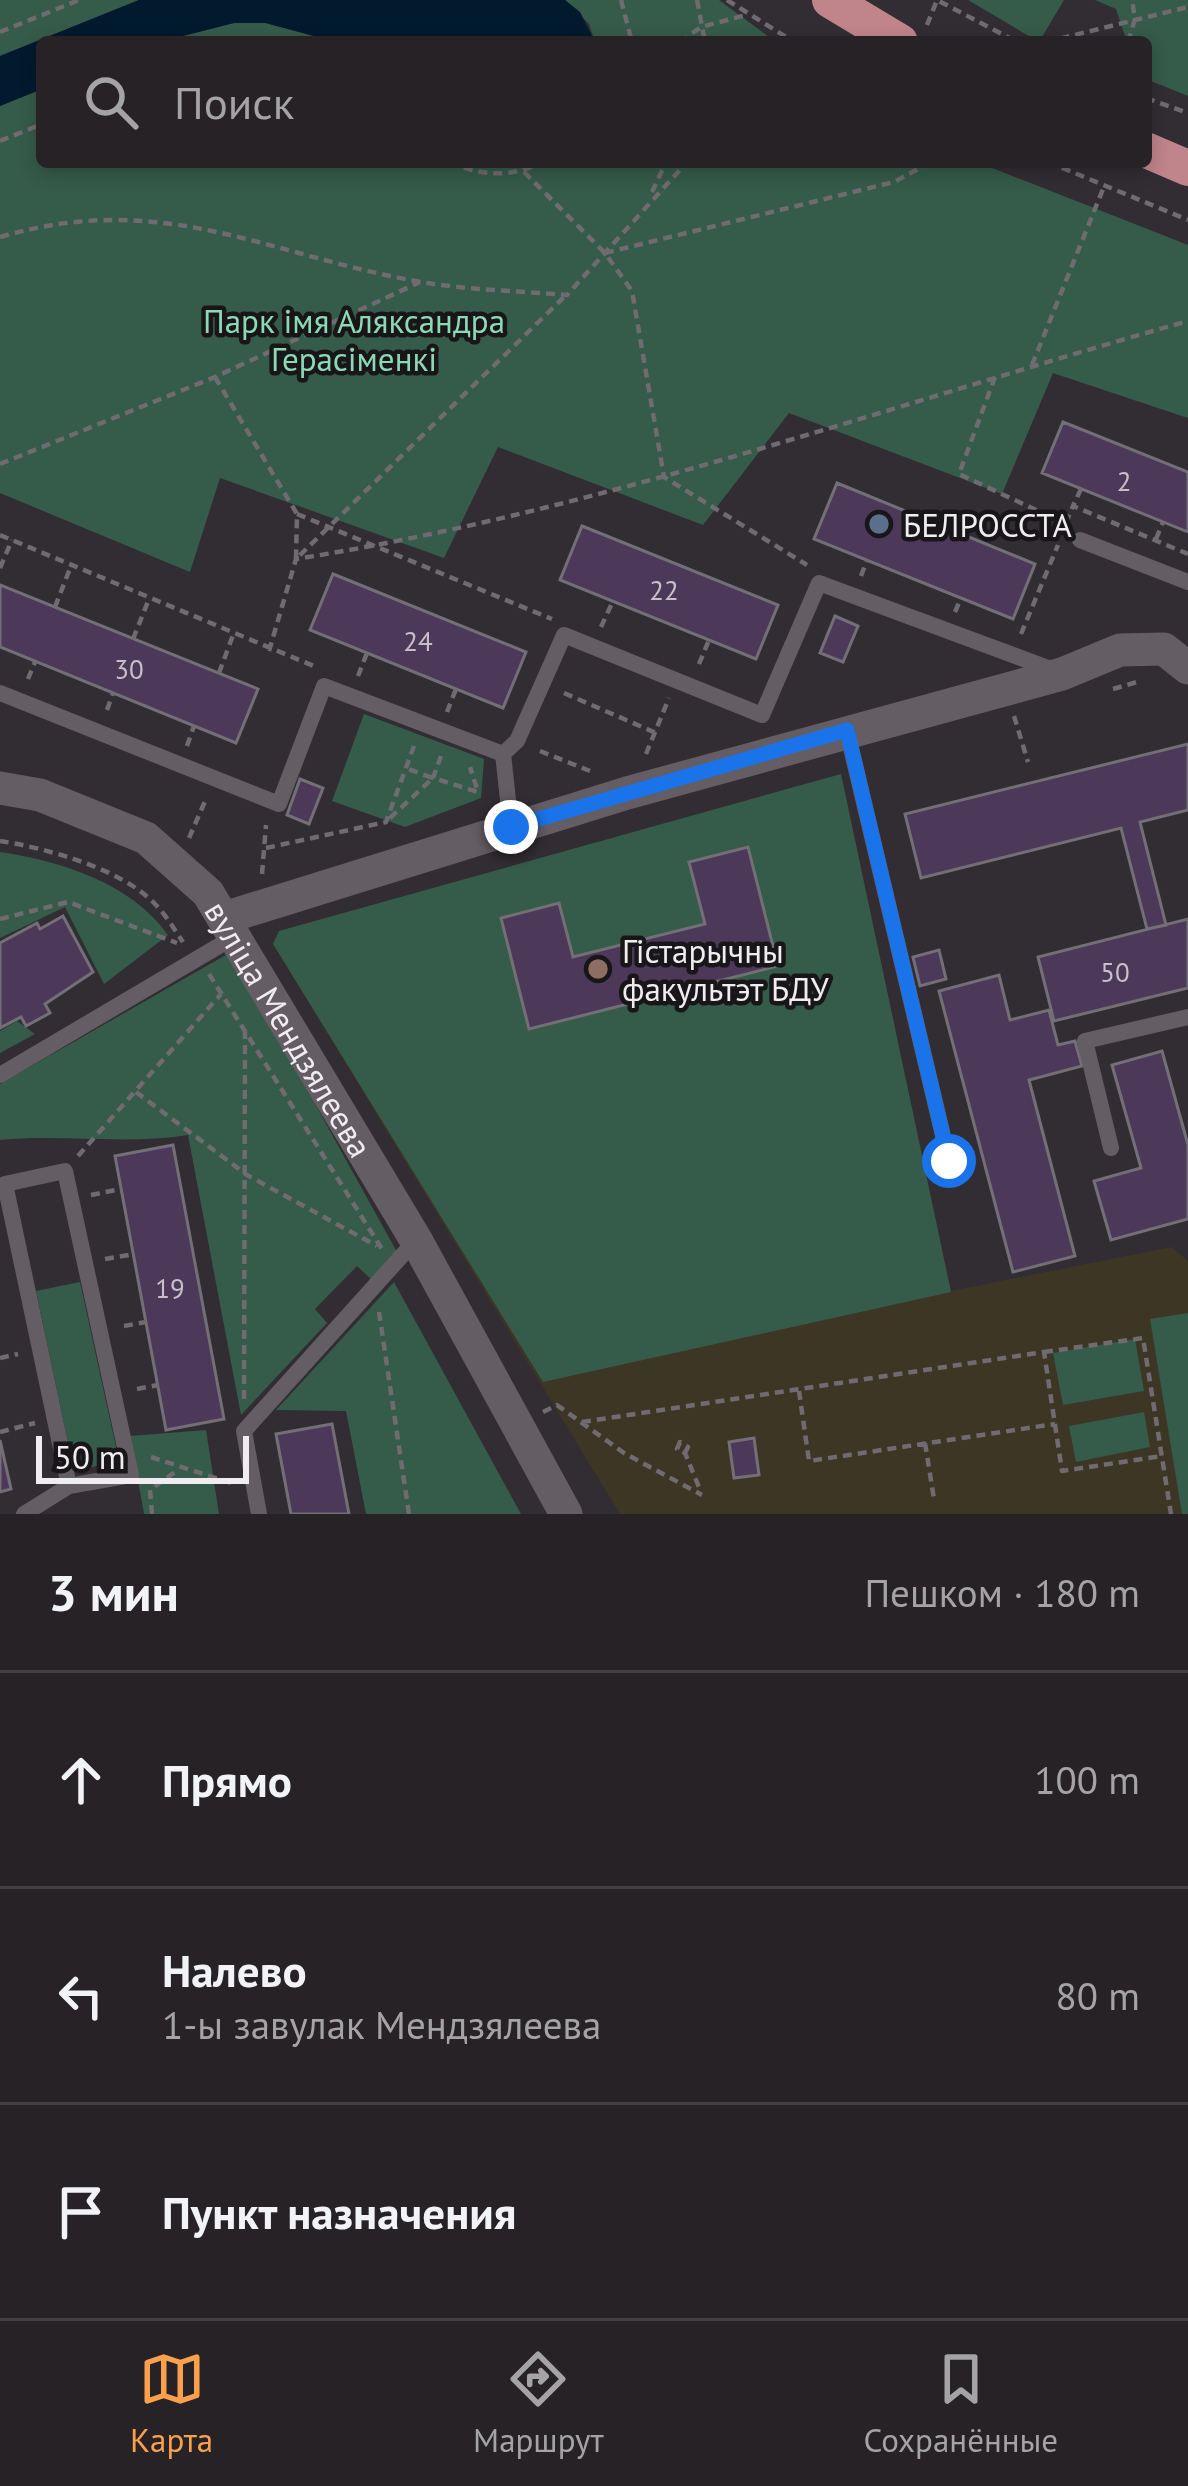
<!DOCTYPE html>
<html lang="ru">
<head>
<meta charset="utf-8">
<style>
	body { margin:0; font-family:"PT Sans",sans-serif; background:#322f32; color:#f1f3f6 }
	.scale { position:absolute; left:36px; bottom:30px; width:213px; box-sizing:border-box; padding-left:12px; border:6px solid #f0edf0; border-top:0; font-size:33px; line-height:42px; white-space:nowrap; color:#f0edf0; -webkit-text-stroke:9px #191619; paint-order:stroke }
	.stop { position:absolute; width:36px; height:36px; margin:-27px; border:9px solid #1a73e8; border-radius:50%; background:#fff }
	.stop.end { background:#1a73e8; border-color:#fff; box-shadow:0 3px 12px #0008 }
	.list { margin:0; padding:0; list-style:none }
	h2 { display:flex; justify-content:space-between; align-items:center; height:156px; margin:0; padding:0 48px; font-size:51px }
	h2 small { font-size:39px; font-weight:400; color:#a4a4a7 }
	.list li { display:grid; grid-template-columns:78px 1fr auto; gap:36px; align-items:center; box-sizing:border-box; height:216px; padding:0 48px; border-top:3px solid #423f43 }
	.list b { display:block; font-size:45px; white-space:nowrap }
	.list p { margin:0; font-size:39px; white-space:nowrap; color:#a4a4a7 }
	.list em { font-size:39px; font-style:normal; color:#a4a4a7 }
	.icon { flex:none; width:66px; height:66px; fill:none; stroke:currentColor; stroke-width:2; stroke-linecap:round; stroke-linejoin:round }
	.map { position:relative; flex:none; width:1188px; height:1514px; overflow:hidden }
	.search { position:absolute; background:#262226; box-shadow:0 6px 18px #0003; left:36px; right:36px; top:36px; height:132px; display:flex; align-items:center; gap:30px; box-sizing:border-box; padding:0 42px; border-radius:12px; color:#a4a4a7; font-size:45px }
	.sheet { height:804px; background:#262226 }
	nav { display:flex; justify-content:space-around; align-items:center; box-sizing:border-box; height:168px; border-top:3px solid #423f43; background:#262226; font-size:33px; color:#a4a4a7 }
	nav a { display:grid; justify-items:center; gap:6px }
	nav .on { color:#f9a04c }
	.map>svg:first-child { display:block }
</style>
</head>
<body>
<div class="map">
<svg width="1188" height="1514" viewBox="0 0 1188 1514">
	<rect width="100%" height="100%" fill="#322d33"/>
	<path fill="#3d3625" d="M841,774L951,1291L1172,1247L1188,1261V1514H620L273,944L279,931Z"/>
	<path fill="#355b4a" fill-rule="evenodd" d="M0,0H139L0,56Z
		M565,0H719L776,42H595L589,24Z
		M968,0H1064L1039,42Z
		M1095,0H1188V96L1146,79V42H1127L1116,9Z
		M234,23H265L336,42H159Z
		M42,89V162H977L1188,245V418L1053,373L1002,494L789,413L703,525L498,447L444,558L220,478L190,572L0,493V106Z
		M364,714L484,759L481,798L405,827L332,801Z
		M841,774L951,1292L543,1382L273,944L279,931ZM689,862L777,966L529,1028L573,957L705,924Z
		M0,852C61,861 131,883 168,935L104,984L65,907L0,938Z
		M231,952L397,1252L372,1280L357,1266L315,1309L327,1323L241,1415L188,1135C125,1145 64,1134 0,1140V1084Z
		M17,1021L35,1034L0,1053V1031Z
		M80,1282L119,1461L74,1471L36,1291Z
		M394,1282L521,1514H366L346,1411L276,1410Z
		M1188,1313V1514H1182L1150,1319Z
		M1135,1339L1144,1391L1063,1405L1053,1353Z
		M1144,1412L1150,1447L1076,1462L1069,1426Z
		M206,1430L219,1514H144L130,1436Z"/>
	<path fill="#021a2e" d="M139,0H565L580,12L595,42H336L266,23H234L159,42H42V89L0,106V56Z"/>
	<path fill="#4c3859" stroke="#736f76" stroke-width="3" d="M1063,422L1188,472V532L1042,473Z
		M837,483L1035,564L1013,619L814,539Z
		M582,526L778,605L756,659L560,580Z
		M333,574L526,652L503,708L310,630Z
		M0,585L258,689L236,743L0,647Z
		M835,616L858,626L843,662L820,653Z
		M1188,744V810L1140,822L1166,925L1147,929L1121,828L921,878L905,814Z
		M300,779L323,788L309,824L287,815Z
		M748,847L778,966L529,1029L501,918L559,903L573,957L705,924L689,862Z
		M63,916L93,972L45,1004L50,1013L26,1026L21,1017L0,1028V943L37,923L40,929Z
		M1188,919V988L1054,1021L1038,957Z
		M939,950L946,979L920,986L913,957Z
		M999,975L1010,1020L1049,1010L1058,1045L1075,1041L1082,1066L1029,1080L1075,1256L1013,1272L939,991Z
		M1162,1051L1188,1145V1219L1111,1240L1094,1181L1141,1168L1112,1065Z
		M173,1145L224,1419L166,1430L115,1156Z
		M332,1424L349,1514H291L276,1434Z
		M754,1438L759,1475L734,1478L729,1442Z
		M0,1440L11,1489L0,1492Z"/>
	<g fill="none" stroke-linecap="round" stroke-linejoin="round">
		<path stroke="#6f6b70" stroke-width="4.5" stroke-dasharray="9 6" stroke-linecap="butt" d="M621,0L632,42
			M697,0L705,42
			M727,0L794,42
			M927,25L937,0L1017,42
			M0,32L79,0
			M680,42L701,27L746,15
			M1046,42L1188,7
			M1128,42L1135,19L1132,0
			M1146,98L1188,113
			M0,141L42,124
			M450,162C478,176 514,178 541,162
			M1048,162L1188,220
			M524,172L605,253L632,291L664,477L807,565
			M652,192L666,162
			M0,237C164,189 266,255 421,282C468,290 519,291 567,295L687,162
			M605,253L894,182L931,162
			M1032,365L1105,184
			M215,377L297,514L296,559L566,295
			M995,377L959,474L1066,524
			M0,464L215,377L420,282
			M1081,489L1073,506L1188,554
			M297,514L552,619
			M1066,523L1073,506
			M0,535L316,667
			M1156,539L1163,522
			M0,568L12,540
			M861,576L867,560
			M55,607L71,566
			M955,612L961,598
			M601,627L613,601
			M1021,634L1058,545
			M133,639L149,599
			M269,651L296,559C600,511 893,404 1188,321
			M699,664L709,640
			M219,673L233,635
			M358,676L367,653
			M28,679L35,662
			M1113,689L1137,682
			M564,693L656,733
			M107,710L113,693
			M447,712L456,689
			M1014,716L1028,762
			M187,746L194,726
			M540,751L590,771
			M646,754L669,698
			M441,756L433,778L478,792L470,767
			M390,818L433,778L408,769
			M189,838L206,799
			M0,841C46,848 122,869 155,904C166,915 174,929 183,942
			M266,848L386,822L414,746
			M262,874L266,825
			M0,919L68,902L177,943
			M209,974L382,1249
			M136,1092L247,1175L377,1246
			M78,1156L221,994
			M91,1195L121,1189
			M105,1259L134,1254
			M379,1312L409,1514
			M124,1326L146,1322
			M1044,1352L1143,1338L1171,1514
			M0,1358L18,1354
			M137,1389L158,1385
			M799,1391L809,1461L1055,1424
			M244,1399L245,1032
			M543,1412L557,1405L624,1453L702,1495
			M582,1422L1044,1352L1062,1471L1162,1456
			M0,1432L35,1423
			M925,1443L934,1499
			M685,1453L688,1447L680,1442L677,1449L685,1453L701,1492
			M151,1457L231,1483
			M152,1514L150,1490L179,1469"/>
		<path stroke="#645e64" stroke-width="16" d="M1080,540L1188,582
			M0,693L279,804L324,686L503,754L517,741L564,635L762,715L819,583L1056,671
			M847,731L949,1161
			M503,754L511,827
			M0,1075L234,937
			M1111,1148L1085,1041L1188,1017
			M24,1514L69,1486L131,1475L65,1171L5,1184L69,1486
			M259,1514L244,1431L416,1240"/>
		<g stroke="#645e64" stroke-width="33">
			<path id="s1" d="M0,788L40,795L146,838L208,893L416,1240L566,1514"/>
			<path d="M224,918L627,793L1062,674L1120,650L1164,649L1188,668"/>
		</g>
		<path stroke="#c0848b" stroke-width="36" d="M830,0L900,42
			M1146,150L1188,168"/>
	</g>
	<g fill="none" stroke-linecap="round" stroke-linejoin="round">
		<path stroke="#1a73e8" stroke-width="15" d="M511,827L847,730L949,1161"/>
	</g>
	<circle fill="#5c6f8a" stroke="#191619" stroke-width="4.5" cx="879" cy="524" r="12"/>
	<circle fill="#8d6e63" stroke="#191619" stroke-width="4.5" cx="598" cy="969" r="12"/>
	<g text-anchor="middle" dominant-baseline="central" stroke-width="9" stroke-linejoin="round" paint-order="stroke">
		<g font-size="27" fill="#c7c0ca">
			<text x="1124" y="481">2</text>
			<text x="664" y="590">22</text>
			<text x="418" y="641">24</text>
			<text x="129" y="669">30</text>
			<text x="1115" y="972">50</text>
			<text x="170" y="1288">19</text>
		</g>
		<g font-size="33" fill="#8cd9b6" stroke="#191619">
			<text x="354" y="320">Парк імя Аляксандра<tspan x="354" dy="38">Герасіменкі</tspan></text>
		</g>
		<g font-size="33" fill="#f0edf0" stroke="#191619" text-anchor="start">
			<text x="903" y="524">БЕЛРОССТА</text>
			<text x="622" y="950">Гістарычны<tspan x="622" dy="38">факультэт БДУ</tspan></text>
		</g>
		<g font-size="33" fill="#f0edf0" stroke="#191619">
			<text stroke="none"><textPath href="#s1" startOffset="396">вуліца Мендзялеева</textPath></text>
		</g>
	</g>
</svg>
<div class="scale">50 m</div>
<div class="stop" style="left:949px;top:1161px"></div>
<div class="stop end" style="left:511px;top:827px"></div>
<div class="search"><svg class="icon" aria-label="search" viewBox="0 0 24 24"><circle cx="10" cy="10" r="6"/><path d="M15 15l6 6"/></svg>Поиск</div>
</div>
<section class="sheet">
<h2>3 мин<small>Пешком · 180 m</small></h2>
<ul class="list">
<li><svg class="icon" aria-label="ahead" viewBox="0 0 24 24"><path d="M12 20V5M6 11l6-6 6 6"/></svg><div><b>Прямо</b></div><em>100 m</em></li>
<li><svg class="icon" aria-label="left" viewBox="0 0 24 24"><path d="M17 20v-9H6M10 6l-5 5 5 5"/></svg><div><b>Налево</b><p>1-ы завулак Мендзялеева</p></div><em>80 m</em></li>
<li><svg class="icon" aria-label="arrive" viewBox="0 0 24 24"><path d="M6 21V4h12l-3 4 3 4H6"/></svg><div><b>Пункт назначения</b></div></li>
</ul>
</section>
<nav>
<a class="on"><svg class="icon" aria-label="map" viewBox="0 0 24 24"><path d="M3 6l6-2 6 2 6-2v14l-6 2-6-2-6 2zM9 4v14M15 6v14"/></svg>Карта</a>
<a><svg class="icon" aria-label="directions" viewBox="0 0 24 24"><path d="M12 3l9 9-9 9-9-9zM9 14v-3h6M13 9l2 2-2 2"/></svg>Маршрут</a>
<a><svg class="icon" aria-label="saved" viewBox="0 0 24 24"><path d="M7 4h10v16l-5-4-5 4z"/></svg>Сохранённые</a>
</nav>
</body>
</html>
